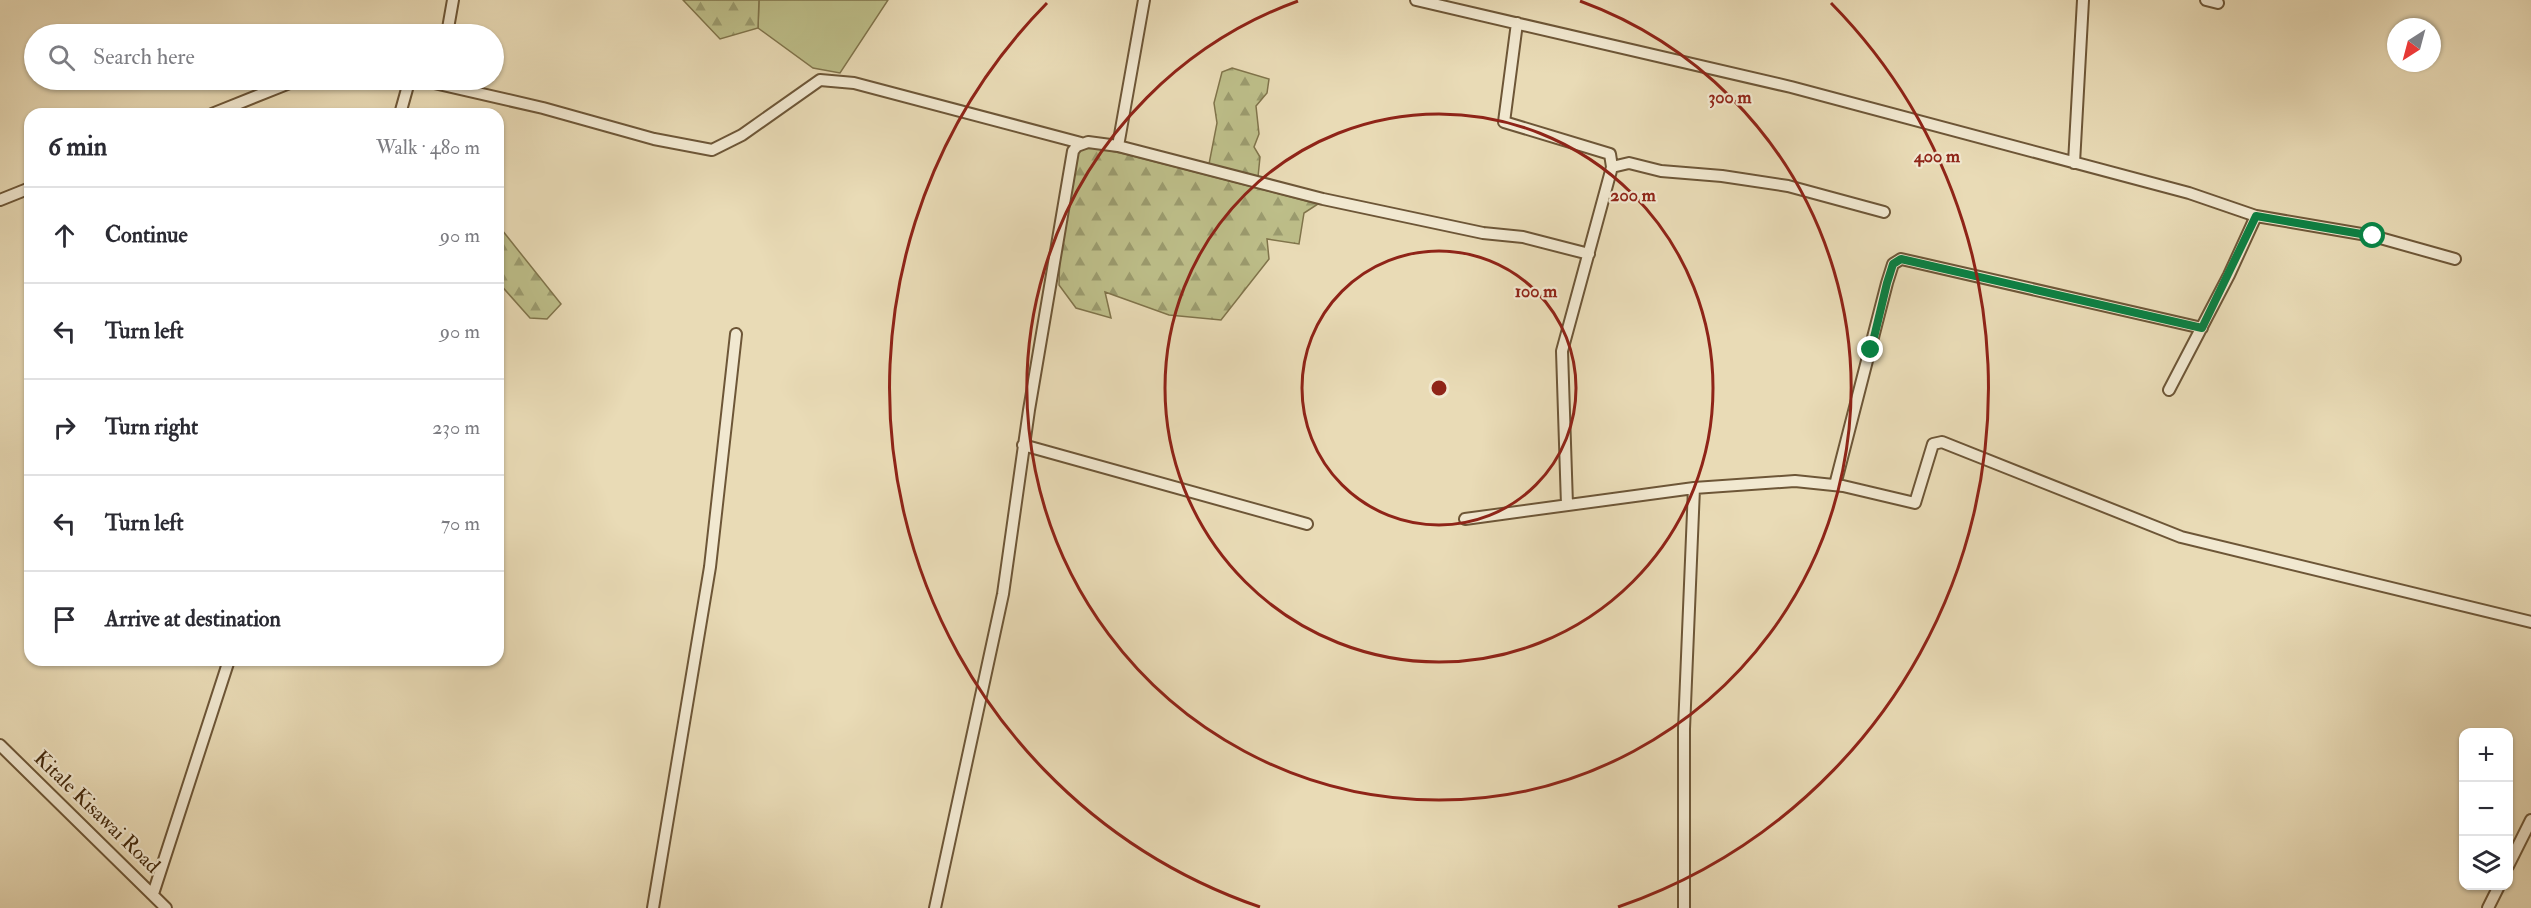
<!DOCTYPE html>
<html lang="en">
<head>
<meta charset="utf-8">
<style>
	body { margin:0; font-family:"IM FELL Double Pica",serif; background:#f2f2f3; color:#2b2b33 }
	.controls { position:absolute; right:18px; bottom:18px; display:grid; overflow:hidden; border-radius:12px; box-shadow:0 2px 4px #0004 }
	.controls button { width:54px; height:54px; display:grid; place-items:center; padding:0; border:0; border-bottom:2px solid #e1e1e2; background:#fff; color:#2b2b33; font:30px sans-serif }
	.compass { position:absolute; left:2387px; top:18px; width:54px; height:54px; border-radius:50%; background:#fff; box-shadow:0 2px 4px #0004; rotate:216deg }
	.stop { position:absolute; width:18px; height:18px; margin:-14px; border:4px solid #0b8043; border-radius:50%; background:#fff }
	.stop.end { background:#0b8043; border-color:#fff; box-shadow:0 2px 6px #0008 }
	.list { margin:0; padding:0; list-style:none }
	h2 { display:flex; justify-content:space-between; align-items:center; height:78px; margin:0; padding:0 24px; font-size:26px }
	h2 small { font-size:20px; font-weight:400; color:#7c7c81 }
	.list li { display:grid; grid-template-columns:39px 1fr auto; gap:18px; align-items:center; box-sizing:border-box; height:96px; padding:0 24px; border-top:2px solid #e1e1e2 }
	.list b { display:block; font-size:22px; white-space:nowrap }
	.list em { font-size:20px; font-style:normal; color:#7c7c81 }
	.icon { flex:none; width:33px; height:33px; fill:none; stroke:currentColor; stroke-width:2; stroke-linecap:round; stroke-linejoin:round }
	.map { position:relative; flex:none; width:2531px; height:908px; overflow:hidden }
	.search { position:absolute; background:#fff; box-shadow:0 2px 4px #0004; left:24px; top:24px; width:480px; height:66px; display:flex; align-items:center; gap:15px; box-sizing:border-box; padding:0 21px; border-radius:33px; color:#7c7c81; font-size:22px }
	.panel { position:absolute; background:#fff; box-shadow:0 2px 4px #0004; left:24px; top:108px; width:480px; height:558px; border-radius:18px }
	.map>svg:first-child { display:block }
</style>
</head>
<body>
<div class="map">
<svg width="2531" height="908" viewBox="0 0 2531 908">
	<defs>
		<pattern id="forest-firs" width="22" height="20" patternUnits="userSpaceOnUse" patternTransform="scale(1.5)"><rect width="22" height="20" fill="#bdbe89"/><path d="M5 1l3.5 6h-7zM16 11l3.5 6h-7z" fill="#9b9b6e"/></pattern>
	</defs>
	<rect width="100%" height="100%" fill="#e9dbb6"/>
	<filter id="stains"><feTurbulence type="fractalNoise" baseFrequency=".00333" numOctaves="4"/><feColorMatrix values="0 0 0 0 .2 0 0 0 0 .09 0 0 0 0 .02 0 0 0 .5 -.17"/></filter>
	<radialGradient id="worn" r=".72"><stop offset=".6" stop-color="#630" stop-opacity="0"/><stop offset="1" stop-color="#630" stop-opacity=".3"/></radialGradient>
	<path fill="#bdbe89" stroke="#80744b" stroke-width="1.5" d="M759,0H888L840,73L813,68L758,28Z"/>
	<path fill="url(#forest-firs)" stroke="#80744b" stroke-width="1.5" d="M683,0H759L758,28L720,39Z
		M1232,68L1269,79L1267,93L1256,106L1259,134L1254,147L1260,157L1258,177L1209,164L1217,123L1214,103L1222,72Z
		M1097,148L1125,154L1318,204L1304,213L1299,244L1267,239L1269,259L1221,320L1169,315L1105,292L1111,318L1076,308L1059,285L1060,250L1079,149Z
		M498,225L561,304L547,319L530,318L498,282Z"/>
	<g fill="none" stroke-linecap="round" stroke-linejoin="round">
		<defs>
			<path id="minor" d="M1416,0L1791,87L2189,193L2256,216L2373,236L2455,259
				M2206,0L2218,3
				M1517,23L1504,122L1610,154L1612,167L1562,351L1567,505
				M447,34L453,0
				M417,80L434,83L438,80
				M434,83L543,108L654,139L712,150L742,135L820,80L854,83L1081,143
				M212,114L297,80
				M400,114L407,89L406,80
				M1118,146L1144,0
				M2074,163L2083,0
				M1612,167L1629,163L1661,171L1722,176L1788,186L1884,212
				M0,200L30,188
				M2169,390L2229,275L2256,216
				M1023,445L1307,524
				M1835,485L1887,283L1893,264L1901,259L2202,328
				M1465,519L1694,488L1795,481L1843,486L1915,503L1933,444L1942,442L2181,537L2531,622
				M0,745L166,908
				M2508,866L2531,820
				M153,894L229,660
				M653,908L710,567L736,334
				M935,908L1003,594L1029,410L1073,151L1077,146L1088,142L1118,146L1323,199L1483,233L1523,237L1589,254
				M1684,908V729L1694,488
				M2488,908L2499,886"/>
		</defs>
		<use href="#minor" stroke="#6d5637" stroke-width="14"/>
		<use href="#minor" stroke="#f1e8d0" stroke-width="10"/>
	</g>
	<g fill="none" stroke-linecap="round" stroke-linejoin="round">
		<path stroke="#0b8043" stroke-width="8" d="M1871,350L1887,283L1893,264L1901,259L2202,328L2256,216L2373,236"/>
	</g>
	<g fill="none" stroke="#8f2418" stroke-width="3">
		<circle cx="1439" cy="388" r="137"/>
		<circle cx="1439" cy="388" r="274"/>
		<path d="M1580 1A412 412 0 1 1 1298 1"/>
		<path d="M1260 907A549 549 0 0 1 1047 3M1831 3A549 549 0 0 1 1618 907"/>
	</g>
	<g text-anchor="middle" dominant-baseline="central" stroke-width="4.5" stroke-linejoin="round" paint-order="stroke">
		<g font-size="21" fill="#442a0d" stroke="#f1e8d0">
			<text transform="translate(97 812) rotate(44)">Kitale Kisawai Road</text>
		</g>
	</g>
	<circle cx="1439" cy="388" r="9" fill="#8f2418" stroke="#f1e8d0" stroke-width="3"/>
	<g font-size="18" text-anchor="middle" font-weight="bold" fill="#8f2418" stroke="#f1e8d0" stroke-width="4.5" stroke-linejoin="round" paint-order="stroke">
		<text x="1730" y="103">300 m</text>
		<text x="1937" y="162">400 m</text>
		<text x="1633" y="201">200 m</text>
		<text x="1536" y="297">100 m</text>
	</g>
	<rect width="100%" height="100%" filter="url(#stains)"/>
	<rect width="100%" height="100%" fill="url(#worn)"/>
</svg>
<div class="controls">
<button>+</button>
<button>−</button>
<button><svg class="icon" aria-label="layers" viewBox="0 0 24 24"><path d="M12 4l9 5-9 5-9-5zM3 14l9 5 9-5"/></svg></button>
</div>
<svg class="compass" viewBox="-18 -18 36 36"><path d="M0-13l5 13h-10z" fill="#e53935"/><path d="M0 13l5-13h-10z" fill="#7c7c81"/></svg>
<div class="stop" style="left:2373px;top:236px"></div>
<div class="stop end" style="left:1871px;top:350px"></div>
<div class="search"><svg class="icon" aria-label="search" viewBox="0 0 24 24"><circle cx="10" cy="10" r="6"/><path d="M15 15l6 6"/></svg>Search here</div>
<section class="panel">
<h2>6 min<small>Walk · 480 m</small></h2>
<ul class="list">
<li><svg class="icon" aria-label="ahead" viewBox="0 0 24 24"><path d="M12 20V5M6 11l6-6 6 6"/></svg><div><b>Continue</b></div><em>90 m</em></li>
<li><svg class="icon" aria-label="left" viewBox="0 0 24 24"><path d="M17 20v-9H6M10 6l-5 5 5 5"/></svg><div><b>Turn left</b></div><em>90 m</em></li>
<li><svg class="icon" aria-label="right" viewBox="0 0 24 24"><path d="M7 20v-9h11M14 6l5 5-5 5"/></svg><div><b>Turn right</b></div><em>230 m</em></li>
<li><svg class="icon" aria-label="left" viewBox="0 0 24 24"><path d="M17 20v-9H6M10 6l-5 5 5 5"/></svg><div><b>Turn left</b></div><em>70 m</em></li>
<li><svg class="icon" aria-label="arrive" viewBox="0 0 24 24"><path d="M6 21V4h12l-3 4 3 4H6"/></svg><div><b>Arrive at destination</b></div></li>
</ul>
</section>
</div>
</body>
</html>
